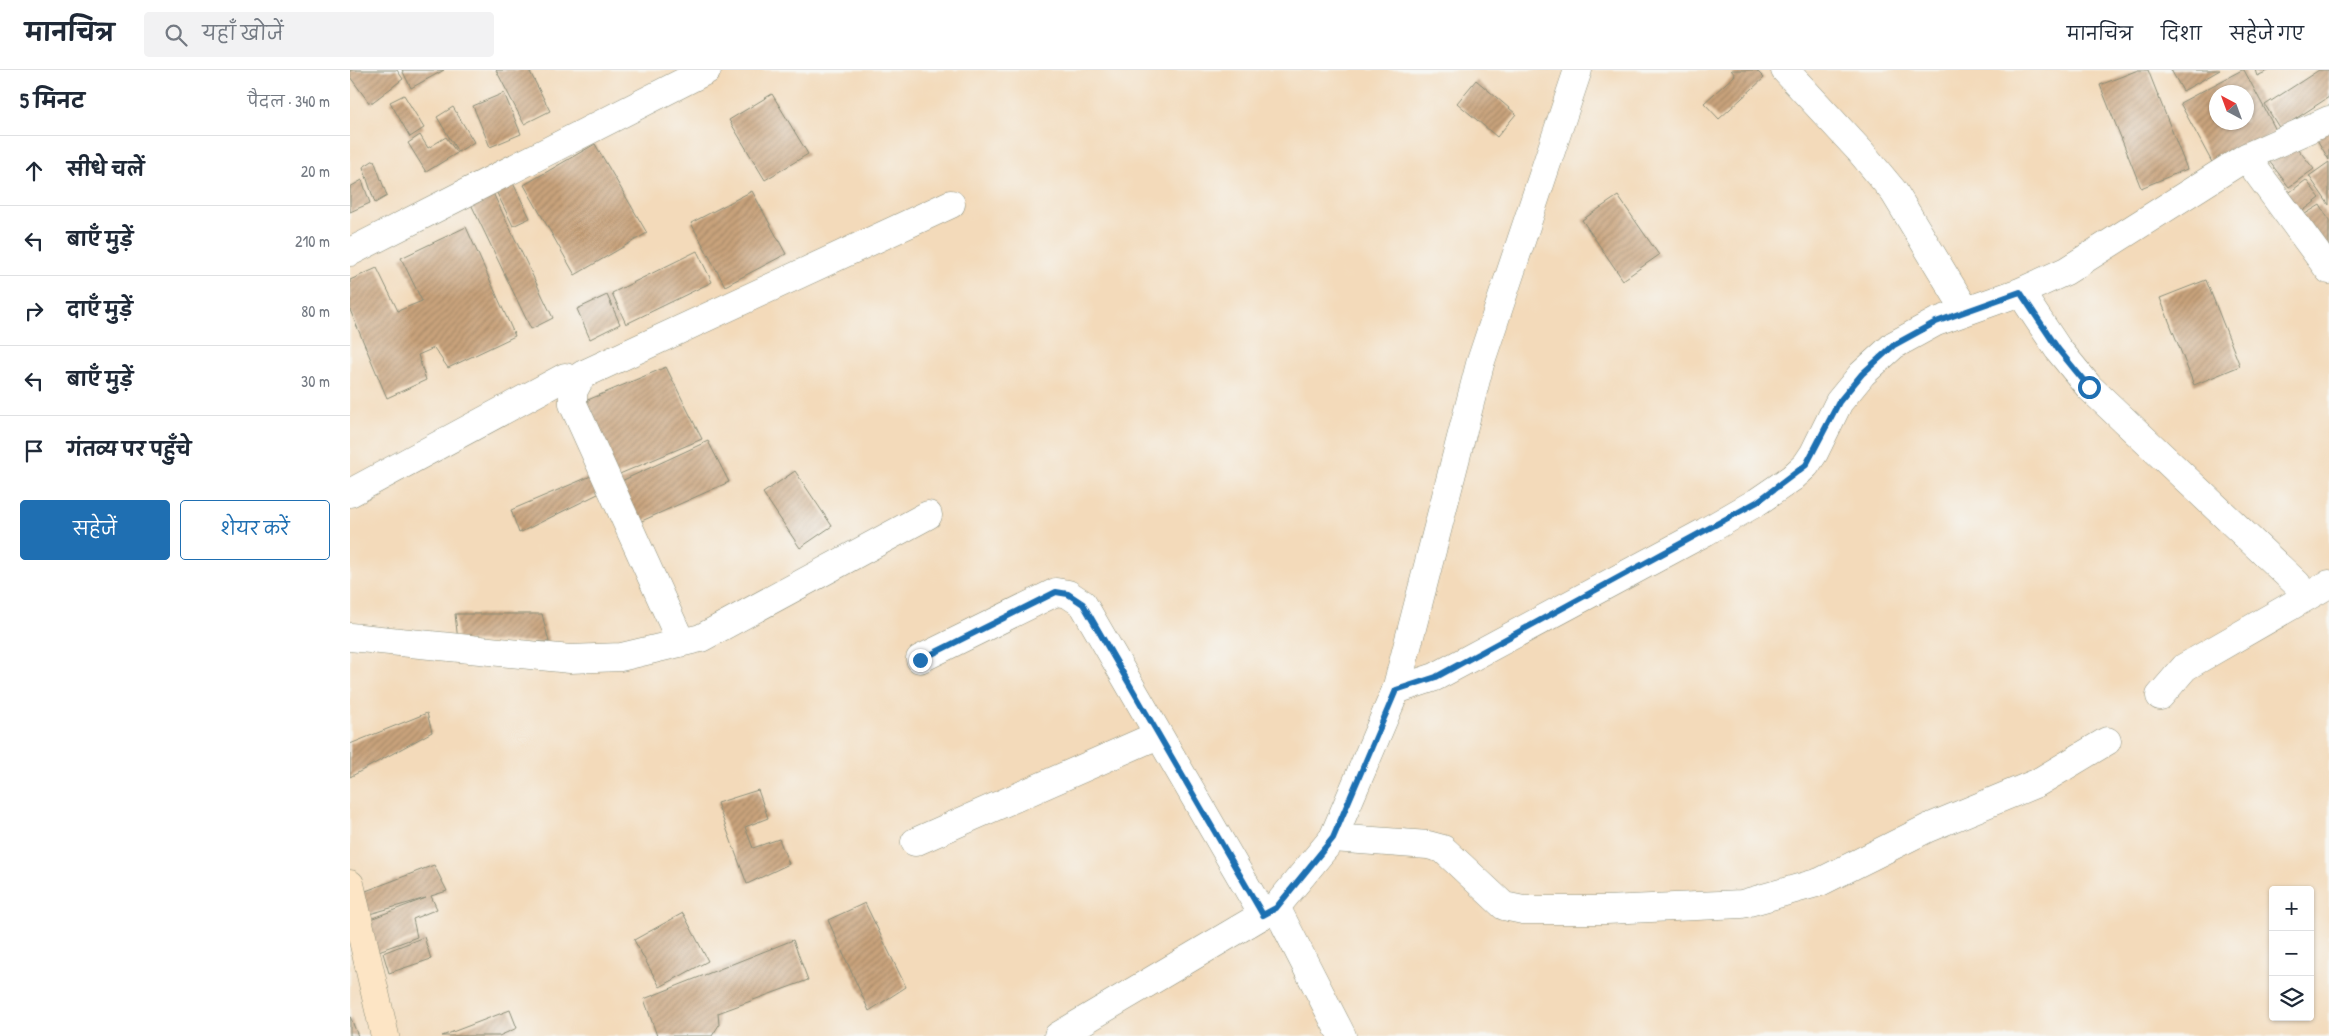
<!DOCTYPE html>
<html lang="hi">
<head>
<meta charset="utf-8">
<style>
	body { margin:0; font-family:"Patrick Hand","Playpen Sans Deva",sans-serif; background:#f2f2f3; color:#1f2937 }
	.controls { position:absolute; right:15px; bottom:15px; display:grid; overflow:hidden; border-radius:5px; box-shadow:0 1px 4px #0004 }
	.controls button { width:45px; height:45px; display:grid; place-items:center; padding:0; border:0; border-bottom:1px solid #e0e1e3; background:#fff; color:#1f2937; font:25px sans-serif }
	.compass { position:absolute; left:1859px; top:15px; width:45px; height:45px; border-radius:50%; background:#fff; box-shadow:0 1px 4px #0004; rotate:319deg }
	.stop { position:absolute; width:15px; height:15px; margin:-11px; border:4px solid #1f6fb2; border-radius:50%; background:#fff }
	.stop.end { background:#1f6fb2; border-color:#fff; box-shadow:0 1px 5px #0008 }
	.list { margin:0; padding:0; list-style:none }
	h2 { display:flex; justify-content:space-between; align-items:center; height:65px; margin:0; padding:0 20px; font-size:21px }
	h2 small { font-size:16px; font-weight:400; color:#747a83 }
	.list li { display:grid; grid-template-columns:32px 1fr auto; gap:15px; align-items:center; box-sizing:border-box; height:70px; padding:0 20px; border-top:1px solid #e0e1e3 }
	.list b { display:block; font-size:19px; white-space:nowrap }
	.list em { font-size:16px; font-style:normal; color:#747a83 }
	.actions { display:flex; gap:10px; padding:15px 20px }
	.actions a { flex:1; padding:11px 0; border:1px solid #1f6fb2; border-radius:5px; text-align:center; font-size:18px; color:#1f6fb2 }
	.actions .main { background:#1f6fb2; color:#fff }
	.icon { flex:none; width:28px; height:28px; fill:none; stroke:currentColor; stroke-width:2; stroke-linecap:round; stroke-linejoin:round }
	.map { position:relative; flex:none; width:1979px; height:966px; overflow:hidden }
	header { display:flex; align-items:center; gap:30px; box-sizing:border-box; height:70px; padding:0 25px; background:#fff; border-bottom:1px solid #e0e1e3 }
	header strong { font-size:24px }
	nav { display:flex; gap:28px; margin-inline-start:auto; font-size:18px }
	.search { width:350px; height:45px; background:#f2f2f3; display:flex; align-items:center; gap:12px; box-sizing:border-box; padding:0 18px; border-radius:5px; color:#747a83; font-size:19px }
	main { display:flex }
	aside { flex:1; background:#fff }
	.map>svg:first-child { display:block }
</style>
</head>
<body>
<header>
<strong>मानचित्र</strong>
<div class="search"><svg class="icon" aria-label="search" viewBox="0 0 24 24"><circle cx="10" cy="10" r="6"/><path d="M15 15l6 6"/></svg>यहाँ खोजें</div>
<nav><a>मानचित्र</a><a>दिशा</a><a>सहेजे गए</a></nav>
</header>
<main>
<aside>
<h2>5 मिनट<small>पैदल · 340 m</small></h2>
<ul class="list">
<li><svg class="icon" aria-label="ahead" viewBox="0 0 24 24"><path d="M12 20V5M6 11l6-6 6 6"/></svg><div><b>सीधे चलें</b></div><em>20 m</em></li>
<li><svg class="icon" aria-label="left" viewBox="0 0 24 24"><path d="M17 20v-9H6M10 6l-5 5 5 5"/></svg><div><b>बाएँ मुड़ें</b></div><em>210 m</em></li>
<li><svg class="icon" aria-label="right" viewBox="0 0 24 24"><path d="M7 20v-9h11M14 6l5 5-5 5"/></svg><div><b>दाएँ मुड़ें</b></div><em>80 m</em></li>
<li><svg class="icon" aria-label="left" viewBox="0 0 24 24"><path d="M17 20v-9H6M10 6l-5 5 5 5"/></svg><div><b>बाएँ मुड़ें</b></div><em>30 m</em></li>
<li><svg class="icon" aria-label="arrive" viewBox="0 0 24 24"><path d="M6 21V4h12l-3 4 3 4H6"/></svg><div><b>गंतव्य पर पहुँचे</b></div></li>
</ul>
<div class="actions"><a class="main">सहेजें</a><a>शेयर करें</a></div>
</aside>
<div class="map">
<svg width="1979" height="966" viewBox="0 0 1979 966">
	<defs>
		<pattern id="building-hatch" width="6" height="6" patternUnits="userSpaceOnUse" patternTransform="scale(1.25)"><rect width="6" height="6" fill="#c9a37c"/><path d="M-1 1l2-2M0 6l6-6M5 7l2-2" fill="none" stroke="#a38666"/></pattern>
	</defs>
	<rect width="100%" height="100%" fill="#f6f6f2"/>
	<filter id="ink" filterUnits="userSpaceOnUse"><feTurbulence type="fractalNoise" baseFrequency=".02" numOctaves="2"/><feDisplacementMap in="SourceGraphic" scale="10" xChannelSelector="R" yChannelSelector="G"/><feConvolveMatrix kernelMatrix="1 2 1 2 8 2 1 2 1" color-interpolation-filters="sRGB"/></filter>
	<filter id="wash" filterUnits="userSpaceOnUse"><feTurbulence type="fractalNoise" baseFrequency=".0096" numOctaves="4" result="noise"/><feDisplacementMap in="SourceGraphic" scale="20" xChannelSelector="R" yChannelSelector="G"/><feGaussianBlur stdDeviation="1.12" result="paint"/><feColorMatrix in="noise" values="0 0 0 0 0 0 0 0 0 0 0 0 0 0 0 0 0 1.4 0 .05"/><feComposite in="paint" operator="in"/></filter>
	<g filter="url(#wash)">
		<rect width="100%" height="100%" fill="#f3daba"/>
		<g id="blocks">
			<path fill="url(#building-hatch)" fill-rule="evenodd" d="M0,0H47L53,9L20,34L0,7Z
				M52,0H94L61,18Z
				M146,0H179L200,41L174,54Z
				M1381,0H1406L1414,8L1369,49L1354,33L1385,5Z
				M1788,0H1798L1837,99L1791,118L1750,15Z
				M1821,0H1870L1833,21Z
				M1892,0H1894L1927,62L1864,96L1830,33ZM1866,22H1896V52H1866Z
				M1905,0H1920L1907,6Z
				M1969,0H1979V27L1930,59L1915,35Z
				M1126,10L1166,44L1147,67L1107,33Z
				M154,23L171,64L140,77L123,36Z
				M422,24L458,84L415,110L379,50Z
				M54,25L74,58L60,67L40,32Z
				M103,37L124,72L108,82L87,47Z
				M1979,61V90L1966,68Z
				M70,65L78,78L96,67L107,83L76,102L58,73Z
				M1943,73L1964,99L1939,117L1919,91Z
				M245,74L297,163L225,205L174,115Z
				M24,90L37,126L25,133L13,97Z
				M1979,92V135L1959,106Z
				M161,109L180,148L163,156L144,117Z
				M12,110L20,133L0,142V117Z
				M1956,110L1970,128L1950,143L1936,125Z
				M142,121L203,248L181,259L120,132Z
				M402,121L436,184L375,216L341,153Z
				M1268,126L1309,185L1273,210L1232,150Z
				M1970,135L1979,150V193L1950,147Z
				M116,157L165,266L98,298L84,278L68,285L76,310L37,328L0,240V210L27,198L48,241L72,231L51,188Z
				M347,181L362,212L276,254L262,223Z
				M1856,210L1890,296L1844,315L1810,228Z
				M257,225L270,254L240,269L227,239Z
				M316,297L352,369L265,406L233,332Z
				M358,371L379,412L285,454L267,413Z
				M445,401L482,456L450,478L413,423Z
				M241,406L252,422L169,463L161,440Z
				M105,544H192L199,572L108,571Z
				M77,643L82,662L0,707V674Z
				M408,720L418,748L395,757L403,778L429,769L439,794L397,814L367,733Z
				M84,795L97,821L81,826L87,839L63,849L67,867L26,882L15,851L76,828L16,845L8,824Z
				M515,833L556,917L519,941L478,850Z
				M333,843L358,891L310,917L284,870Z
				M74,867L81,889L39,903L33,883Z
				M443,870L458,910L368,943L369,955L362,966H307L294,929Z
				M160,940L167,958L149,966H92Z
				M0,946L8,966H0Z"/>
		</g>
	</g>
	<g filter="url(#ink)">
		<use href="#blocks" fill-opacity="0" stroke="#898c77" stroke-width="1"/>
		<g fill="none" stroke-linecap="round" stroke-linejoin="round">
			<defs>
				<path id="minor" d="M1435,0L1510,81L1544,122L1616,241
					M1896,87L1979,200
					M0,182L357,0
					M1670,222L1708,279L1739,317L1947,514
					M0,423L215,307
					M0,567L220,589L271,587L351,568L578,445
					M331,572L223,334V322L232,305L601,134
					M570,589L706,522L718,524L733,534L913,845
					M1046,620L1085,607L1355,462L1407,432L1442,408L1456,395L1464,383L1489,332L1512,304L1544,275L1586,252L1670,222L1716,201L1896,87L1979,50
					M1810,626L1835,597L1979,514
					M983,768L1078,775L1093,779L1154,836L1173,840H1256L1392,834L1470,812L1578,758L1687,713L1757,671
					M565,772L808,665
					M926,837L992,966"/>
				<path id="tertiary" d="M708,966L926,837L983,768L1046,620L1130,294L1228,0"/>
				<path id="secondary" d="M0,814L35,966"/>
			</defs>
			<use href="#minor" stroke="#898c77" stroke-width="29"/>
			<use href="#tertiary" stroke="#898c77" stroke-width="29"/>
			<use href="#secondary" stroke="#898c77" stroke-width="29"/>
			<use href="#minor" stroke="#fff" stroke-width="28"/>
			<use href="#tertiary" stroke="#fff" stroke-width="28"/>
			<use href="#secondary" stroke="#fde5c5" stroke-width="28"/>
		</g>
	</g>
	<g fill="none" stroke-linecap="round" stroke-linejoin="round" filter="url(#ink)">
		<path stroke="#1f6fb2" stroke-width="6" d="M570,590L706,522L718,524L733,534L913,845L926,838L983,768L1046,620L1086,607L1407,432L1456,395L1489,332L1512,304L1544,275L1586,252L1670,222L1708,279L1739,317"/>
	</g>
</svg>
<div class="controls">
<button>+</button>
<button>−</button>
<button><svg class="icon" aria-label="layers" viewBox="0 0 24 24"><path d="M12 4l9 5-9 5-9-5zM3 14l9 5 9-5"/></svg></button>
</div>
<svg class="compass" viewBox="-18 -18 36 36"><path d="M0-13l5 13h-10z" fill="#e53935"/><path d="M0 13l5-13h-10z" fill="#747a83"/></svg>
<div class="stop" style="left:1739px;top:317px"></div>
<div class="stop end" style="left:570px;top:590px"></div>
</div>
</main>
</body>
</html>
